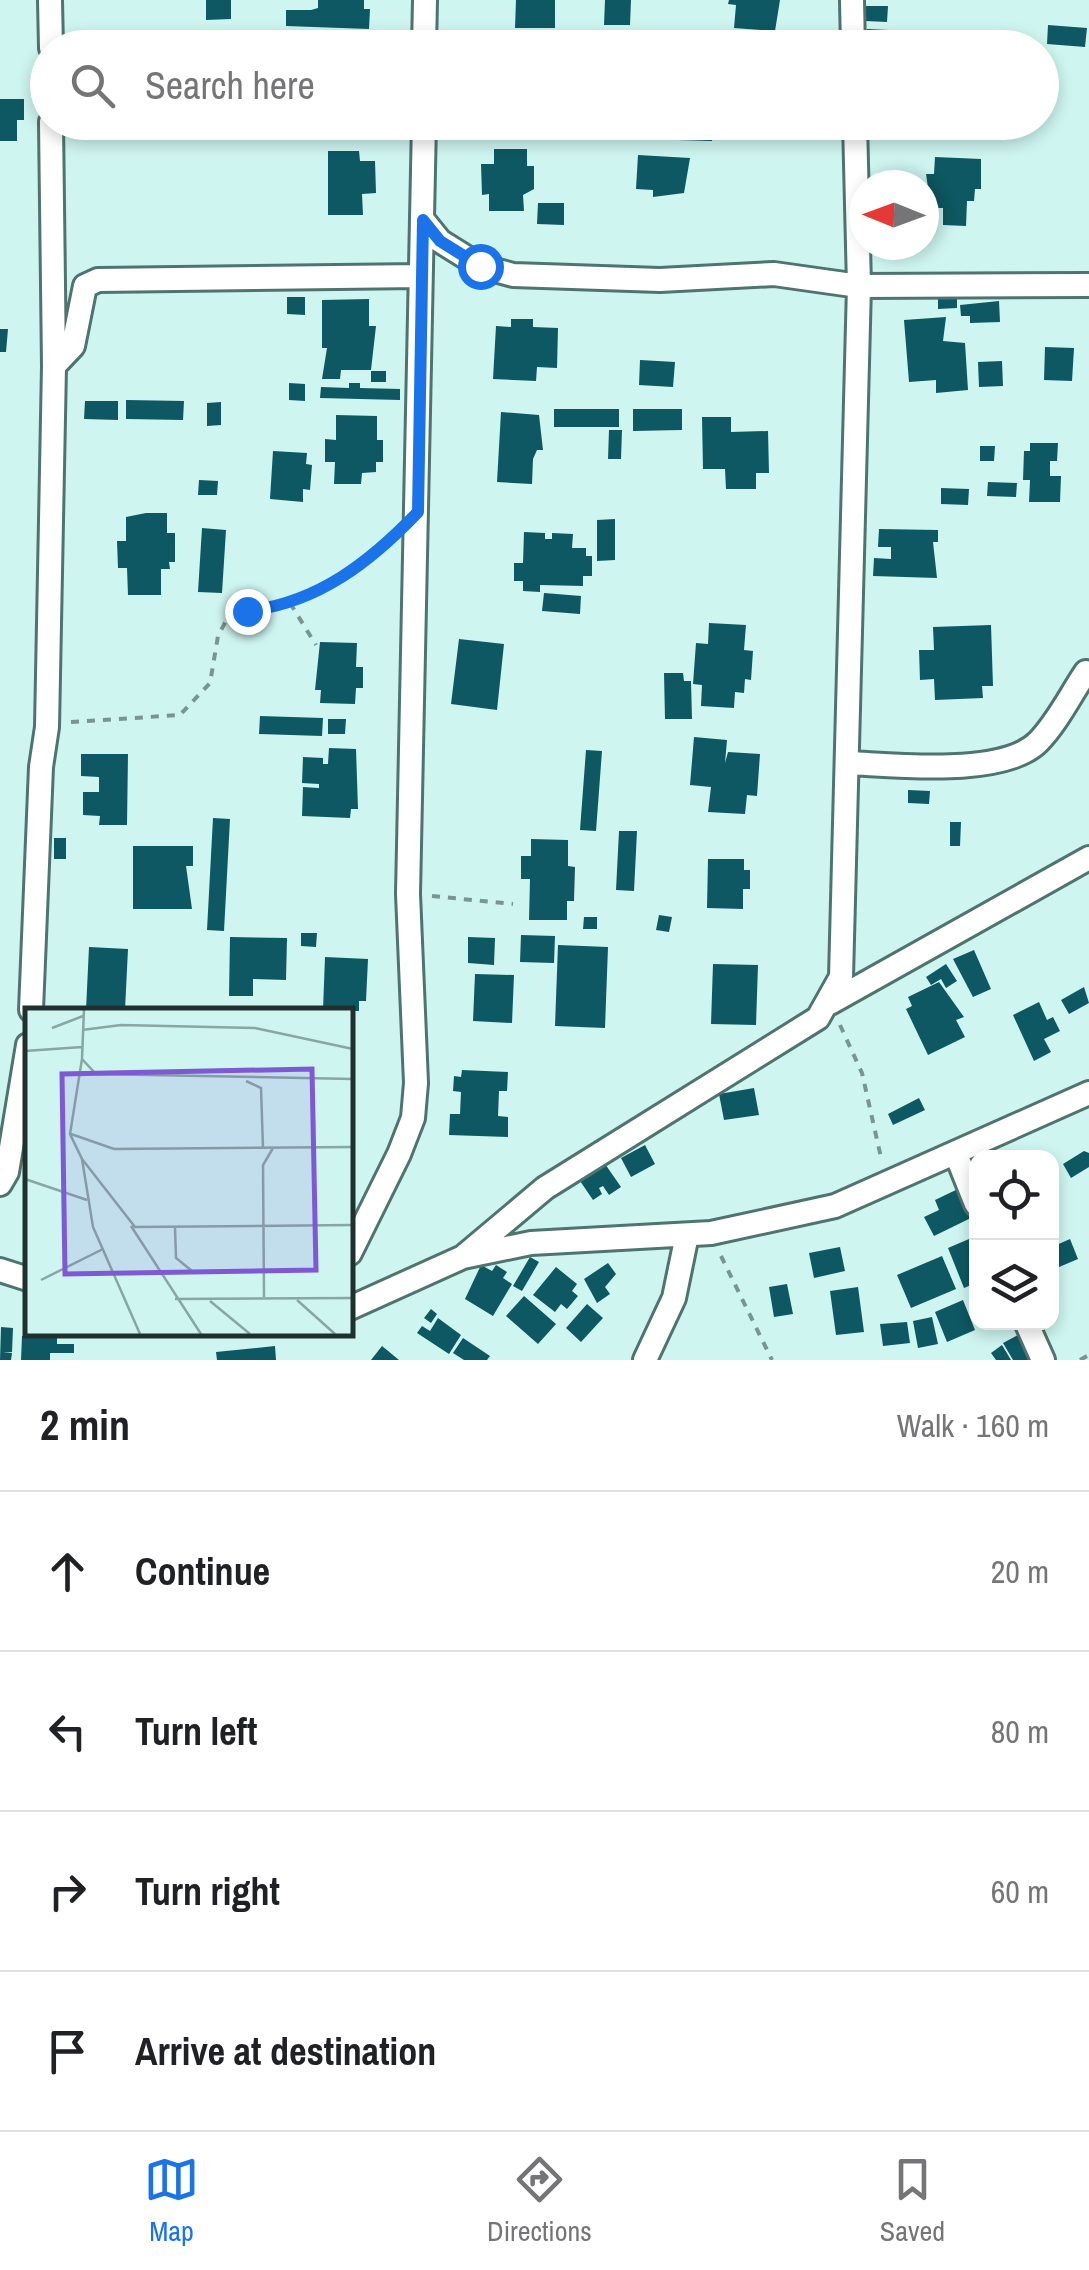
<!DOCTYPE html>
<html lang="en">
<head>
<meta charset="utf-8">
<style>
	body { margin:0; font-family:"Archivo Narrow",sans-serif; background:#f6f6f6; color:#202124 }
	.controls { position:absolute; right:30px; bottom:30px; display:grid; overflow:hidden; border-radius:20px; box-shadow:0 5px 15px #0003 }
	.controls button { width:90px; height:90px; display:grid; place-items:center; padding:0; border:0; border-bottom:2px solid #e0e0e0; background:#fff; color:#202124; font:50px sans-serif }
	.compass { position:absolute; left:849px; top:170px; width:90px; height:90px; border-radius:50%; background:#fff; box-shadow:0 5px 15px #0003; rotate:271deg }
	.stop { position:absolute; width:30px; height:30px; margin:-22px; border:8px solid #1a73e8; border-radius:50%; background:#fff }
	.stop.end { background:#1a73e8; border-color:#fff; box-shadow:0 2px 10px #0008 }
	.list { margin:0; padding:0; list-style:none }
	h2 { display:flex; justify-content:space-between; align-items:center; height:130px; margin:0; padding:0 40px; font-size:42px }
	h2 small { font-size:32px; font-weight:400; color:#757577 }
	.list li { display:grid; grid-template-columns:65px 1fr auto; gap:30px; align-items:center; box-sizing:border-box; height:160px; padding:0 40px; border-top:2px solid #e0e0e0 }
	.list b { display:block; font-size:38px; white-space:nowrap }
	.list em { font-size:32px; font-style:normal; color:#757577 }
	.icon { flex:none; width:55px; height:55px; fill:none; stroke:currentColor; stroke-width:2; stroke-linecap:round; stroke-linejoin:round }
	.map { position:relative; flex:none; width:1089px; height:1360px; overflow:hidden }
	.search { position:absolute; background:#fff; box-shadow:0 5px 15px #0003; left:30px; right:30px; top:30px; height:110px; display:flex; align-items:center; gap:25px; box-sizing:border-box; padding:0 35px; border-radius:55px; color:#757577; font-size:38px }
	.sheet { height:770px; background:#fff }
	nav { display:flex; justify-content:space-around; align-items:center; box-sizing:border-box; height:140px; border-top:2px solid #e0e0e0; background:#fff; font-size:28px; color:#757577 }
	nav a { display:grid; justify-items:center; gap:5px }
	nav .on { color:#1a73e8 }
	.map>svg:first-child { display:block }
</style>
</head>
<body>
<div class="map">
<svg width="1089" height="1360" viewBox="0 0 1089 1360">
	<rect width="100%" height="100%" fill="#cef5f0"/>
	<path fill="#0d5862" d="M206,0H231V19L206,20Z
		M318,0H364V9H370L369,29L286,26V10H311L318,8Z
		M516,0H555V28H515Z
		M605,0H631L630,25H604Z
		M729,0H780L775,31L734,28L736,5L728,4Z
		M866,6H888L887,22L865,21Z
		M1048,25L1087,28L1085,47L1047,44Z
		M867,29L889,30V45L866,44Z
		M154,30L155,48H118L117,32Z
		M0,99H24V120H17V141H0Z
		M679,122H713L712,141L678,140Z
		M932,122H956V135L932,134Z
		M494,149H527V166H534V189L523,195L524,211H489V194L482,195L481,164H494Z
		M328,151H359L360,161H375L376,193L362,194L363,215H328Z
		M638,155L690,158L684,193L653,197V190L636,189Z
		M935,157L981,159V189H975L974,201H967L966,226L943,225V208H931L926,174H934Z
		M538,203H564V225L537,224Z
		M287,297H305V315L287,314Z
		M957,297V308L938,309V298Z
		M369,299V326H376L371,370H341L340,379H322L327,348H322V300Z
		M999,301L1000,322L970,323V316H961L960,305Z
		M946,317L943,341L965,343L968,390L936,393V380L909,382L904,320Z
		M511,319H533V327L558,328L557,368L537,367L536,381L493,379L496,326L511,327Z
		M0,329H8L6,352H0Z
		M1045,347L1074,348L1072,381L1044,380Z
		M640,360L675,362L673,387L639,385Z
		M1002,361L1003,386L979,387L978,362Z
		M371,371H386V382H371Z
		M289,383L305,384V401L289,400Z
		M349,383H360V388L400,389V400L320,398L321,387L349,388Z
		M126,400L184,401L183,420L126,419Z
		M85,401H118V420L84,419Z
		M221,402V425L207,426V403Z
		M554,409H619V427H554Z
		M633,409H682V430L633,431Z
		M501,412L539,415L543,450H537L533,459L532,484L497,482Z
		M336,415L377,416V440H383V462H376V472L362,473L361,484H334L335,462H325V439L336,440Z
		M702,417H731V432L768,431L769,473H756V489H726L725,469H703Z
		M609,430H622L621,459H608Z
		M1030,443H1058L1057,461H1050V476H1061L1060,502H1029L1030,480H1023L1024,451H1030Z
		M980,446H995L994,461H980Z
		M273,451L307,453L306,464L312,465L310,490L303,489V502L270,499Z
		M199,480L218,481L217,495H198Z
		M988,482L1017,483L1016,497L987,496Z
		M941,488L969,489L968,505L941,504Z
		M146,513H167V533H175V562H169L170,569H161V595H128L127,568H118L117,541H126V517Z
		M615,519V560L597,561V520Z
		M202,528L226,530L222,593L198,592Z
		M879,529L938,530V542H933L937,578L873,576L874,558L891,559V547H878Z
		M524,532L545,533V539H552V533L573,534L572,548H586V556H592V576H583V586L540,585V592L523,591V581H514V563H523Z
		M544,593L581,596L580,614L542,611Z
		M709,623L746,625L744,650L753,651L751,680L745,679L744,693L735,692L734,708L701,706L702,685L693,684L696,643L708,644Z
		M991,625L993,686H982L983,698L935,700L934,679L920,680L919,650H934L933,627Z
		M459,639L504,644L497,710L451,704Z
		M320,642L357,643L356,667H363V688H356L355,704L320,703L321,690H315Z
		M664,673H683L684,681H691L692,719H665Z
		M260,716L323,718L322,736L259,734Z
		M328,719H346L345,734H328Z
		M694,737L727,740L725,763L728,752L760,754L757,796L747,795L745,814L708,812L711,787L690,785Z
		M329,748L356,749L358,809H351L350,818L302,816L303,787L319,788V784L302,783L303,757L323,758V764H328Z
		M586,750L602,751L596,831L580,830Z
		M81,754H128L127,825H99L100,816L83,815V792H99V777L81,776Z
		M908,790L930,791L929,804L908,803Z
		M213,818L230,819L224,931L207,930Z
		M950,822H961L960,846H950Z
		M619,831H637L634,891L616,890Z
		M54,838H66V859H54Z
		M531,839L568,840V866L575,867L574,901H567V920H529L530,879H521V856H531Z
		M133,846H193V866H186L192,909H133Z
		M708,859H744V870H750V889H743V909L707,908Z
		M659,915L672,917L669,932L656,930Z
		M584,917H597V929H583Z
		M301,933H317L316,947L301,946Z
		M521,935L555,936L554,963L520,962Z
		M230,937L287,938L286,980L253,979V996H229Z
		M468,937L495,938L494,965L468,963Z
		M558,945L608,947L605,1028L555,1026Z
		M89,947L128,949L125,1010H86Z
		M974,950L991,989L973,997L953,959Z
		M325,957L368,959L366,1001H359V1011L323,1010Z
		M713,964L758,965L756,1025L711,1024Z
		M946,964L957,981L946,988L941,979L931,985L926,977Z
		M475,974L514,975L512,1023L473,1021Z
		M939,982L964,1017L956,1020L965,1037L928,1055L906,1009L912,1006L908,997Z
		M1084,987L1089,1003L1069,1014L1061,1000Z
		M1039,1002L1047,1020L1053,1017L1060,1031L1044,1039L1051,1052L1034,1061L1013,1015Z
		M462,1070L508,1072L507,1091H499L498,1116L508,1117V1137L449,1135L450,1114H460L461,1092L453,1091L454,1076L461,1077Z
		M754,1088L759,1115L724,1120L719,1094Z
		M919,1098L925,1110L893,1125L888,1114Z
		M645,1145L655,1164L631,1177L621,1158Z
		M1084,1151L1089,1153V1167L1071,1178L1063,1164Z
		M603,1161L621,1187L609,1195L603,1186L599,1188L602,1194L593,1200L578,1178Z
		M960,1188L973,1217L934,1236L924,1217L939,1210L935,1200Z
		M976,1236V1283L964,1288L948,1248Z
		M1070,1239L1078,1259L1052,1270V1247Z
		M840,1247L845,1271L814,1278L809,1253Z
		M942,1256L956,1289L911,1308L897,1275Z
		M530,1257L539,1262L522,1291L513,1286Z
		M608,1263L616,1274L605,1287L610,1294L597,1303L584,1279Z
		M481,1265L492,1271L496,1265L507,1272L503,1278L512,1284L493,1316L465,1299Z
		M556,1267L577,1284L572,1291L578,1296L567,1309L561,1304L555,1312L533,1295Z
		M787,1284L793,1314L774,1317L769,1287Z
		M858,1287L864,1332L836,1335L830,1291Z
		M524,1296L556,1324L538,1344L506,1316Z
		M963,1300L975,1330L947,1342L935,1312Z
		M587,1304L603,1318L581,1342L566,1328Z
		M431,1309L437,1314L431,1323L424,1318Z
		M932,1317L938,1344L918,1348L913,1321Z
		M438,1318L461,1335L449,1354L417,1333L422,1326L430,1331Z
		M907,1322L910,1343L883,1346L880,1324Z
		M1,1327L13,1328L12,1352L3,1353H12L11,1360H0Z
		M47,1332H57V1344H74V1353H50V1360H21L22,1336H47Z
		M1020,1334L1034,1360H1013L1003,1343Z
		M463,1338L490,1356L487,1360H464L453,1353Z
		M1002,1345L1011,1360H996L991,1353Z
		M275,1346L276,1360H217L216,1352Z
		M382,1346L399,1360H371Z"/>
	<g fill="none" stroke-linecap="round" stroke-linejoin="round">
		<defs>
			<path id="minor" d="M50,0L51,48
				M852,0L853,48
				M424,48L425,0
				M423,220L440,241L480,266L513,275L660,280L774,274L859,286L1089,285
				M54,366L73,346L85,286L98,280L420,276
				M849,763C896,765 1003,777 1038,742C1057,723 1071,694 1086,672
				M830,1003L1089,858
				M31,1010L41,767L47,727L54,366L51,122
				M956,1154L976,1204
				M0,1184L7,1172L28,1045
				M350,1253L399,1154L413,1118L416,1083L408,894L424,122
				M463,1257L545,1188L818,1018L841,977L859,286L855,122
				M0,1270L28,1279
				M350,1308L463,1257L531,1243L711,1233L835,1206L1089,1093
				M1026,1322L1043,1360
				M645,1360L674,1298L687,1235"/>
		</defs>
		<use href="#minor" stroke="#4f736f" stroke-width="28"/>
		<path stroke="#799592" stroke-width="4" stroke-dasharray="8 8" stroke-linecap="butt" d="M290,603L316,645
			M71,722L180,715L210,683L218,636L228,617L296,601L344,577L393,538
			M432,896L513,904
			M840,1025L862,1073L882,1162
			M721,1256L772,1360
			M1080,1360L1089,1355"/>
		<use href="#minor" stroke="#fff" stroke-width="22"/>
	</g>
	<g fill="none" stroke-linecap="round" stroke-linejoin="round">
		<path stroke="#1a73e8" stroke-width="12" d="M247,611C318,603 370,562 418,512L423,220L440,241L480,266"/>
	</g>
	<g transform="translate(25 1008)">
		<rect width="328" height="328" fill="#cef5f0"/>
		<path fill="none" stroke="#88a6a2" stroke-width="2.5" d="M59,1L57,51L71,66L328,71M27,20L58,8M57,22L96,17L230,20L328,41M0,43L57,39M57,51L45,126L57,151L68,219L115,326M221,73L236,80L238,140M46,126L89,141L328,139M57,151L110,219L328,217M0,171L62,192M106,218L176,326M150,220L151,250L167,263M16,272L78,241M239,289L238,157L248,140M150,291L328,290M272,292L310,326M185,293L225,326"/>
		<path fill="#7f59d3" fill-opacity="0.15" stroke="#7f59d3" stroke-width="5" d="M287,61L291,262L40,266L37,66Z"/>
		<rect width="328" height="328" fill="none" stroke="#20302e" stroke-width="5"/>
	</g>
</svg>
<div class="controls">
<button><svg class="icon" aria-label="locate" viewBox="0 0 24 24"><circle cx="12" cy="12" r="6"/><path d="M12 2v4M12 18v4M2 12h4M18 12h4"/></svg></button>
<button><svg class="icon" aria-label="layers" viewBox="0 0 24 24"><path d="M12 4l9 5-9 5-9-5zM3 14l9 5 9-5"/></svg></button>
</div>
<svg class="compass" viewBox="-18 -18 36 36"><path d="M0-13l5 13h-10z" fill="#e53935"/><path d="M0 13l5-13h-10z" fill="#757577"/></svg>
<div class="stop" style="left:480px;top:266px"></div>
<div class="stop end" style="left:247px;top:611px"></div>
<div class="search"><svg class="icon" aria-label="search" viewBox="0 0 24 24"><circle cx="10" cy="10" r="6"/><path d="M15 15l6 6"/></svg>Search here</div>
</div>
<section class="sheet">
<h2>2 min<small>Walk · 160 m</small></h2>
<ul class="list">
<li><svg class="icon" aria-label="ahead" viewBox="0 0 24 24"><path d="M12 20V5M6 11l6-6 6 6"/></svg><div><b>Continue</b></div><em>20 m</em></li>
<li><svg class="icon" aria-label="left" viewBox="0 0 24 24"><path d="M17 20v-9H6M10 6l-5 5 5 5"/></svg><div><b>Turn left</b></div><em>80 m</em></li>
<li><svg class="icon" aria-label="right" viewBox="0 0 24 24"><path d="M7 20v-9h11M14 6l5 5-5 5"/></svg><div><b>Turn right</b></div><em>60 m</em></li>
<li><svg class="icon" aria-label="arrive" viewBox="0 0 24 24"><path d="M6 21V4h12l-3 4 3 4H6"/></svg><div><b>Arrive at destination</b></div></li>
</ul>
</section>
<nav>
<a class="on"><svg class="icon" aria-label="map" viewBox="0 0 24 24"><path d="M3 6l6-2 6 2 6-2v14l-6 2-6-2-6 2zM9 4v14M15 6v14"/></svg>Map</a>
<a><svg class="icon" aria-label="directions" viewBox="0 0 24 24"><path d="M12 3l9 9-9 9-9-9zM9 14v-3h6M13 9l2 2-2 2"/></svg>Directions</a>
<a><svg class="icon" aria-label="saved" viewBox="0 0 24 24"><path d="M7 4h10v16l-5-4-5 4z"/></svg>Saved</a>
</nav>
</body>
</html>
